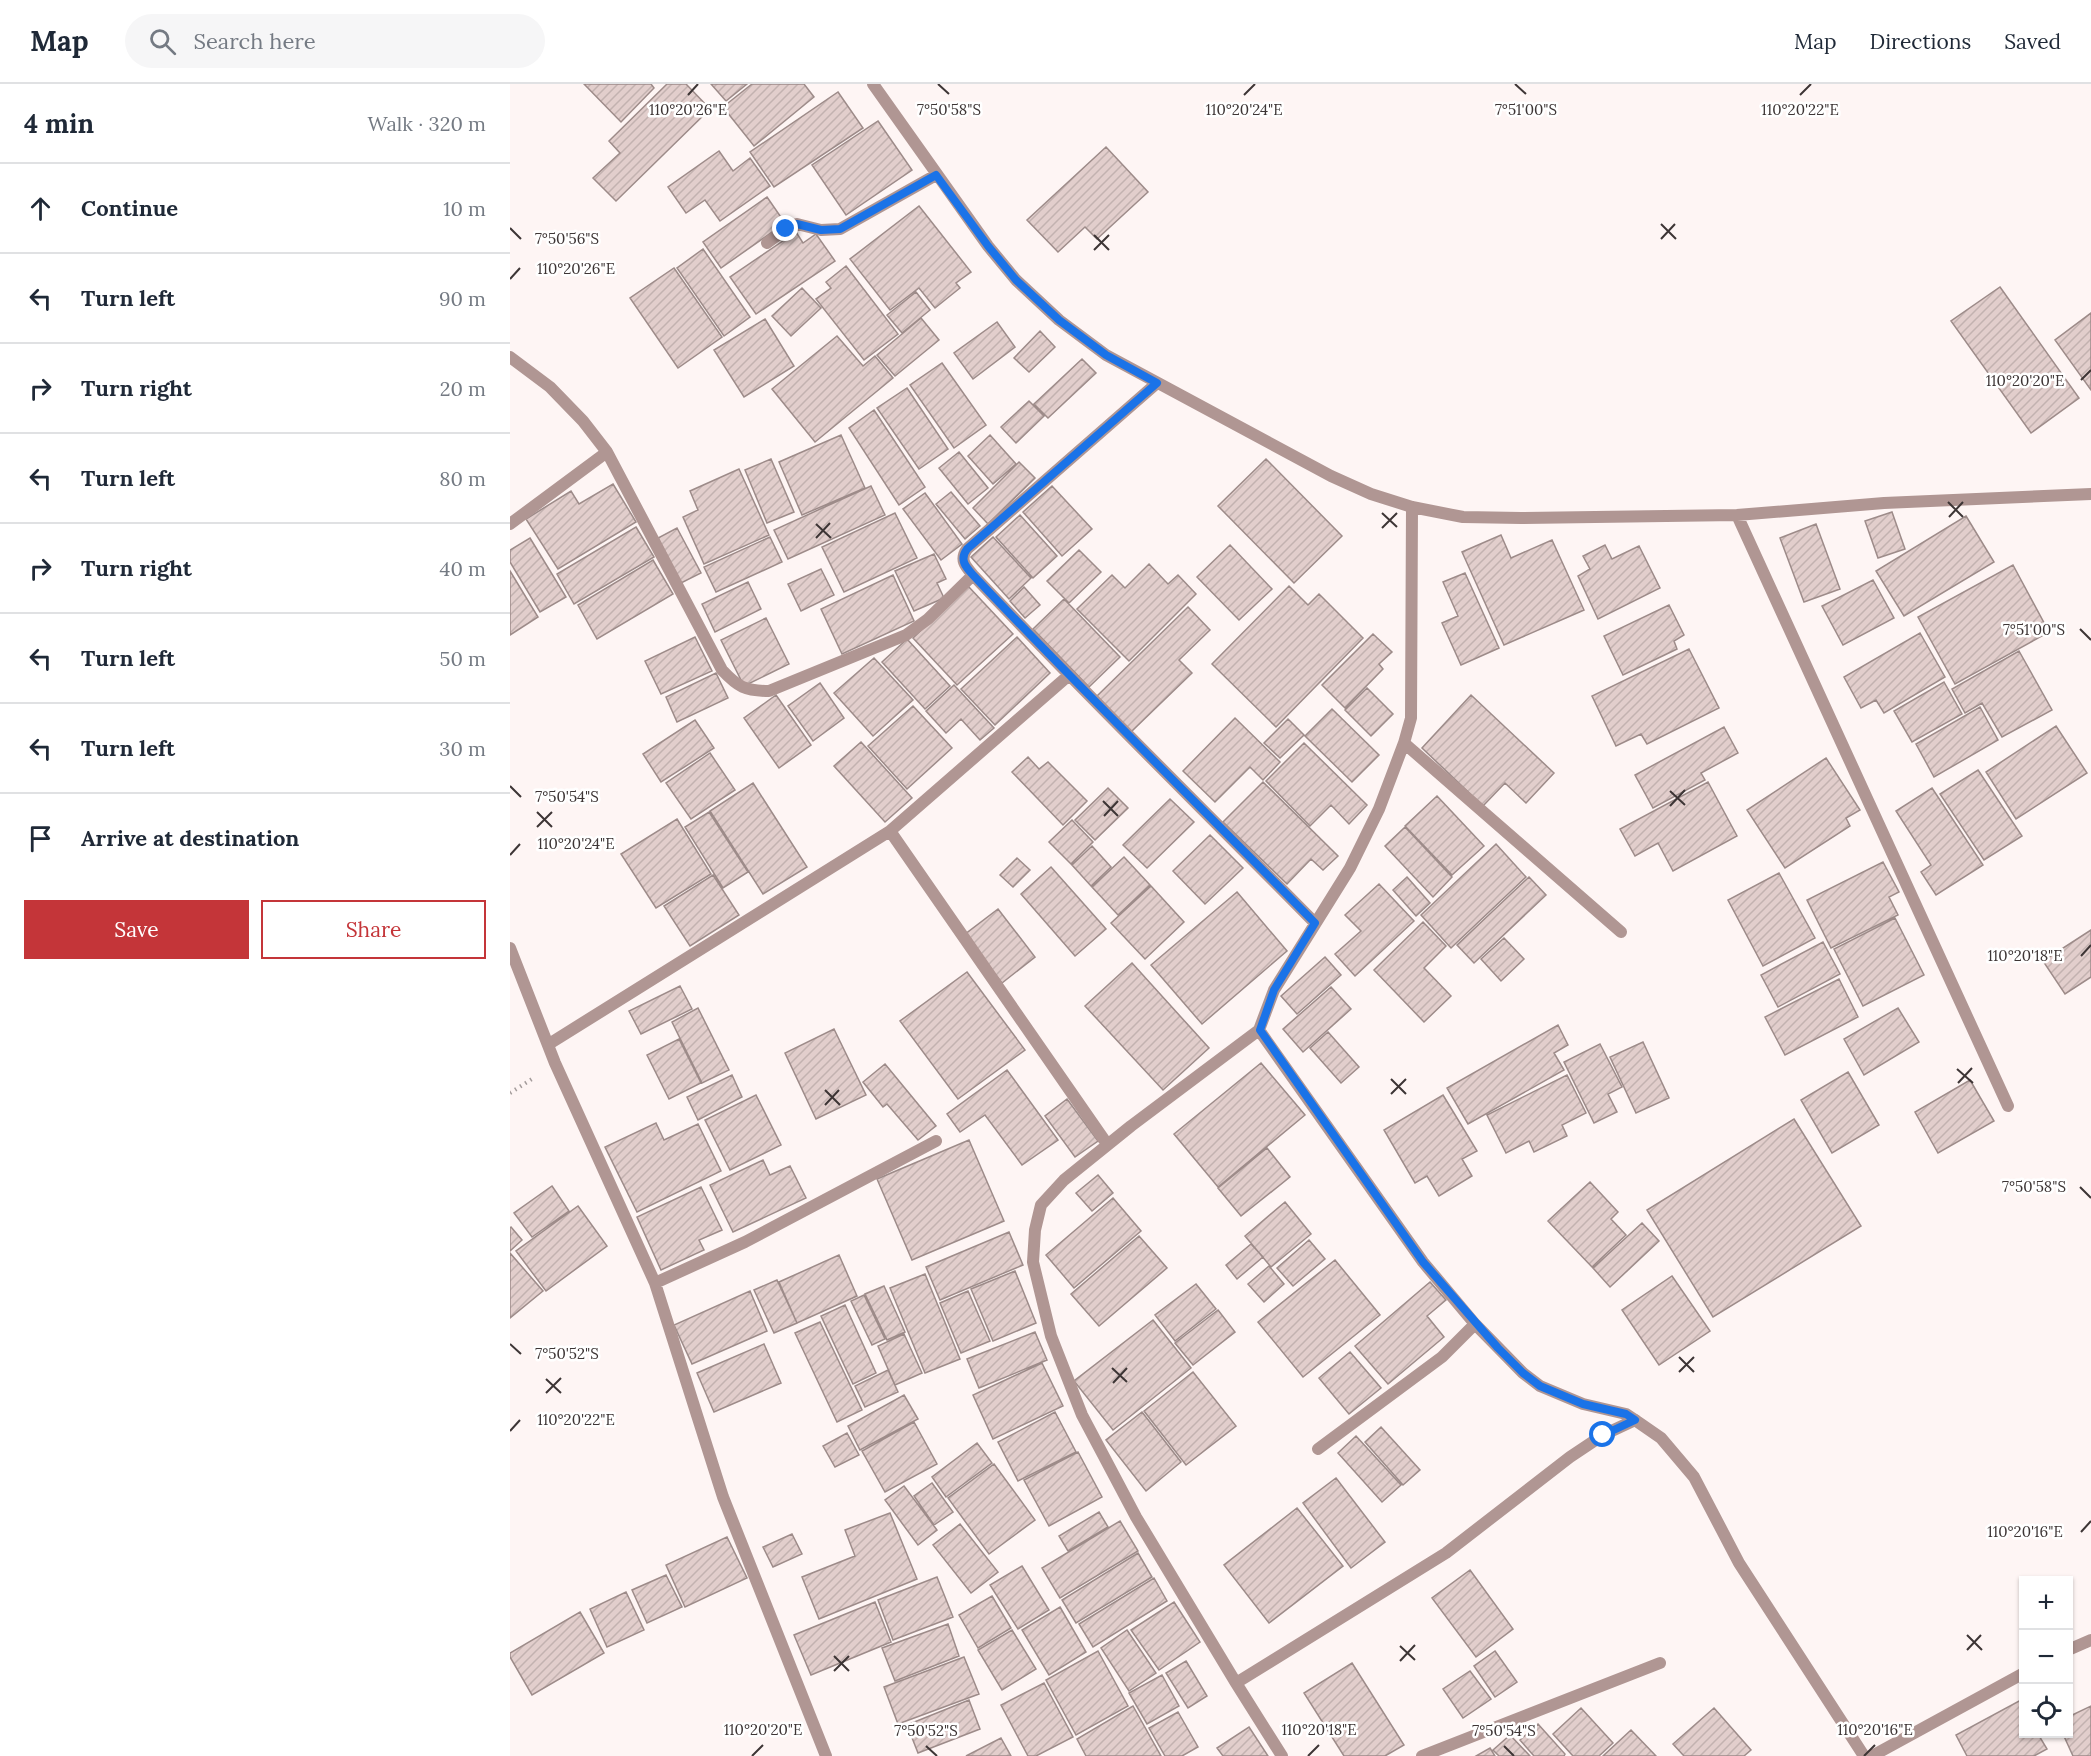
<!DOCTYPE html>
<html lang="en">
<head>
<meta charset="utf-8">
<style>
	body { margin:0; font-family:Lora,serif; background:#f6f6f7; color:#1f2937 }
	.controls { position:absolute; right:18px; bottom:18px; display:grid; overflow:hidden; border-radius:0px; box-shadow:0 2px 4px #0004 }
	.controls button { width:54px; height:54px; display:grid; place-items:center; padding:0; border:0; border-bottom:2px solid #e0e1e3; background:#fff; color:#1f2937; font:30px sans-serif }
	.stop { position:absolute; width:18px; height:18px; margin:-14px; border:4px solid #1a73e8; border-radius:50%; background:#fff }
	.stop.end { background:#1a73e8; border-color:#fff; box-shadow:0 2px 6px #0008 }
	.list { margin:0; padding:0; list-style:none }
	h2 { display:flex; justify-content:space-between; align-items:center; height:78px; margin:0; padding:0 24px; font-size:26px }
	h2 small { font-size:20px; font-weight:400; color:#747a83 }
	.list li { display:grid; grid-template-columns:39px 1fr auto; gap:18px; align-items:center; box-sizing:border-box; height:90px; padding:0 24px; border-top:2px solid #e0e1e3 }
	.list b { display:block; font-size:22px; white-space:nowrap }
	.list em { font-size:20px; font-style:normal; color:#747a83 }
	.actions { display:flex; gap:12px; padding:18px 24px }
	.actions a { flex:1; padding:14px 0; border:2px solid #c43539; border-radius:0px; text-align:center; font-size:21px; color:#c43539 }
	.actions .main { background:#c43539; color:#fff }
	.icon { flex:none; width:33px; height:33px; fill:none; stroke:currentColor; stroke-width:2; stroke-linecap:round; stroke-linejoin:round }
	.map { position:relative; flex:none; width:1581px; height:1672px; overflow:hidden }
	header { display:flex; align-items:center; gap:36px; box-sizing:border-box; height:84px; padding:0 30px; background:#fff; border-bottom:2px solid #e0e1e3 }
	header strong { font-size:28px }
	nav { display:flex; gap:33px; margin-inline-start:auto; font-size:21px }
	.search { width:420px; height:54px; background:#f6f6f7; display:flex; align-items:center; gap:15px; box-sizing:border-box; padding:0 21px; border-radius:33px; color:#747a83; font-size:22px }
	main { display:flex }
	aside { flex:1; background:#fff }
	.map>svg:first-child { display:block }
</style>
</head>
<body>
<header>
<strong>Map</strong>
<div class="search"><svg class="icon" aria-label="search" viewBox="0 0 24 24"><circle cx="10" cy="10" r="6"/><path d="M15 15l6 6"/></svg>Search here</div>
<nav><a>Map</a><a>Directions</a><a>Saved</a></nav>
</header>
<main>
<aside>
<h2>4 min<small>Walk · 320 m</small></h2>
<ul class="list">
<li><svg class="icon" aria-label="ahead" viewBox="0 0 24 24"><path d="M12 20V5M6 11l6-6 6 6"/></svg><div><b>Continue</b></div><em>10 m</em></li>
<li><svg class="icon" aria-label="left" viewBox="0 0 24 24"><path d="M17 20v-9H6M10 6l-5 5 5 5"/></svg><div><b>Turn left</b></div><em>90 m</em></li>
<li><svg class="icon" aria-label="right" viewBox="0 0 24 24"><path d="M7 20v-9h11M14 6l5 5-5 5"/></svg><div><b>Turn right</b></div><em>20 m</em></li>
<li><svg class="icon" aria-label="left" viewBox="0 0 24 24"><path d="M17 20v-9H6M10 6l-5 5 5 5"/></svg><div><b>Turn left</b></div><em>80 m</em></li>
<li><svg class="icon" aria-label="right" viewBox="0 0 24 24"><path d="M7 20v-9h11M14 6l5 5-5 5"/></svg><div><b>Turn right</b></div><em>40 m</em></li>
<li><svg class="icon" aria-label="left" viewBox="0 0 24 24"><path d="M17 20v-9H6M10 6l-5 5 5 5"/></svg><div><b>Turn left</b></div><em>50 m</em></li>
<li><svg class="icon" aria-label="left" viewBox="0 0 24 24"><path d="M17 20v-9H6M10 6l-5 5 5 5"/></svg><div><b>Turn left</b></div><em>30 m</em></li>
<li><svg class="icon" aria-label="arrive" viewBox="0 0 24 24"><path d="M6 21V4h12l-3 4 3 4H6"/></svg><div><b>Arrive at destination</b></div></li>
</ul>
<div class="actions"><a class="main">Save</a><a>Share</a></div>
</aside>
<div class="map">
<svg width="1581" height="1672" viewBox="0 0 1581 1672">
	<defs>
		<pattern id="building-hatch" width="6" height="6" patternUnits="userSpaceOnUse" patternTransform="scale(1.5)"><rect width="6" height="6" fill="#e2cecc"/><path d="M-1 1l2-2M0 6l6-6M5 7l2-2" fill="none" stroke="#c3b2b0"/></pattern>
	</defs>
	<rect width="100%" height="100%" fill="#fef5f4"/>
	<path fill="url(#building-hatch)" stroke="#9d8b89" stroke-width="1.5" d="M74,0H141L144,4L111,38Z
		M157,0H176L200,25L106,117L83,94L110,69L99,57Z
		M201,0H237L216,17Z
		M242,0H294L304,13L244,62L213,23Z
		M328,8L353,44L264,103L240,68Z
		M368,37L402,86L336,131L302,81Z
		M596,63L638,108L587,155L575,143L548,168L517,136Z
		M209,67L223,87L240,74L260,102L210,137L195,116L176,129L158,103Z
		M257,113L275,139L211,184L193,158Z
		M409,122L461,188L446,199L450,204L425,224L409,204L380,226L340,175Z
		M286,148L293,159L306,150L325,177L246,230L220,193Z
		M193,165L240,233L214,252L167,184Z
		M336,182L388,250L354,276L306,215L321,204L316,198Z
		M164,184L212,253L168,284L120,214Z
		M1490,203L1569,314L1521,349L1441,237Z
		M292,204L311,224L281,252L262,232Z
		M406,208L420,226L392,249L377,231Z
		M1581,229V306L1545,256Z
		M411,234L429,256L385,292L367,271Z
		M255,235L284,282L234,313L204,266Z
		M487,238L505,263L463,295L444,269Z
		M530,247L545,263L519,288L504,274Z
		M327,252L353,282L365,272L383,294L305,358L262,305Z
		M572,275L586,289L538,334L524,320Z
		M432,279L476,341L444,364L400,301Z
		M397,304L438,365L409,385L367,324Z
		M519,317L534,332L506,359L491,343Z
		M364,326L415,403L389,421L339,344Z
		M331,351L355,404L292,431L269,378Z
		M480,351L506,380L483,400L458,372Z
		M449,368L478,404L458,420L429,384Z
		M261,375L284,428L257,439L235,386Z
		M756,375L832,452L784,499L708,422Z
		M509,378L525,394L478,440L463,424Z
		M229,385L259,451L194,480L173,433L188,426L180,407Z
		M103,400L126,438L48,485L16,435L61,407L69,420Z
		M361,402L375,431L278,475L264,446Z
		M542,402L582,445L552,472L513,428Z
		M441,408L470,442L455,455L426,420Z
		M415,409L452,460L431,476L393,425Z
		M1382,428L1395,465L1368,474L1355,437Z
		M385,429L407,474L334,508L312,463Z
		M510,431L547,472L523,494L486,453Z
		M1456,432L1484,478L1394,532L1366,487Z
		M1306,440L1330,505L1294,518L1270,454Z
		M126,443L144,473L64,520L47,490Z
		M167,444L191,489L171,499L148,454Z
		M991,451L1001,474L1042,456L1074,526L994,561L952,468Z
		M260,453L272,478L206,508L194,483Z
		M483,453L521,494L499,515L461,473Z
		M20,454L56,513L30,528L0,478V466Z
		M720,461L762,505L729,536L687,493Z
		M1095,461L1102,475L1129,462L1150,504L1088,535L1068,492L1080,485L1073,472Z
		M569,466L591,488L559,519L537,497Z
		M424,470L436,495L427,499L434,514L404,527L385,487Z
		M143,476L163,510L87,555L68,521Z
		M639,480L658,500L668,491L686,510L619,577L567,525L602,491L615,504Z
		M1503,481L1539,548L1445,600L1408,533Z
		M311,485L324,511L291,527L278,500Z
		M0,487L28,533L0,551Z
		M955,489L989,564L951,581L932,539L948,532L933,498Z
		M383,491L404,537L332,570L311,525Z
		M1363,496L1384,534L1333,561L1312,522Z
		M238,498L251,525L205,548L192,520Z
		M458,502L503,550L447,601L403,554Z
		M779,502L798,521L809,510L853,554L766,643L702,580Z
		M514,503L530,521L515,534L500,517Z
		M554,515L610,573L579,603L523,545Z
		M1159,521L1174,551L1164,557L1167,565L1113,591L1094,552Z
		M678,523L700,546L669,576L682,589L621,648L587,612Z
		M256,534L279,580L234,602L211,556Z
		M1410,549L1435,593L1374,629L1366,616L1351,624L1334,593Z
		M863,550L882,568L869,580L873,585L835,624L812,601Z
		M185,553L202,587L151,610L135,577Z
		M507,553L540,589L485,641L451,605Z
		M397,555L440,602L415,625L372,578Z
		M1179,565L1209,624L1137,660L1131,650L1106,662L1082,612Z
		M1509,567L1542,626L1492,653L1472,619L1455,629L1442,605Z
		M364,574L403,616L363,652L324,609Z
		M206,589L218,614L167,638L156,613Z
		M1434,598L1452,630L1402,658L1384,627Z
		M310,599L334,634L303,657L278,622Z
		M444,601L484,644L470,656L451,635L436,649L416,627Z
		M857,604L883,630L861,652L835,626Z
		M266,611L301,661L269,684L234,634Z
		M961,611L1044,689L1016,719L995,699L973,722L912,664Z
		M403,622L442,664L397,705L358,662Z
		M1470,623L1488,656L1424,693L1406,660Z
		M822,625L869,671L842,698L795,652Z
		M725,634L770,678L753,696L740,683L705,718L673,687Z
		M778,635L794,651L770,674L754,659Z
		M185,636L204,664L151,698L133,670Z
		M1546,642L1577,689L1506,735L1476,688Z
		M1214,643L1228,669L1191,689L1195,696L1143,724L1125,691Z
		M351,658L402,714L375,738L324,682Z
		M794,659L857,721L839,740L821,721L800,742L756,697Z
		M200,669L225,706L181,735L156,699Z
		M518,673L529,685L538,678L577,717L553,741L502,688Z
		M1316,674L1350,726L1336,734L1340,742L1275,784L1237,726Z
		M1468,686L1512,752L1474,776L1430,710Z
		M753,698L828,772L813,786L801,775L777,800L713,738Z
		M1198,698L1227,752L1163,787L1148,759L1125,772L1110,745Z
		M243,699L297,783L253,810L200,727Z
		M598,704L618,724L585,756L565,736Z
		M1422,704L1473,781L1426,811L1411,788L1421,781L1386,727Z
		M927,712L974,762L942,791L895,742Z
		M660,715L684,738L637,784L613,761Z
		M199,728L238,788L213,804L175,743Z
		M167,735L201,790L146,824L111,770Z
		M562,736L583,758L561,780L539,758Z
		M895,743L942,793L923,813L875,762Z
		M700,751L733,784L695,820L663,787Z
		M986,760L1016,793L941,864L911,831Z
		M582,762L601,783L581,802L562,781Z
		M614,773L640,801L608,831L582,803Z
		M507,774L520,786L503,803L490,791Z
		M1373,778L1389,808L1379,813L1388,831L1321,864L1297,816Z
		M541,783L596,845L565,872L511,810Z
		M1269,789L1305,854L1253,882L1218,816Z
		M203,791L229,831L180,862L154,822Z
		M897,793L920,819L906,832L883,806Z
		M1019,793L1036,811L964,879L947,861Z
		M869,800L904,837L845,892L825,870L851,847L835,831Z
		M641,802L674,838L635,875L601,839Z
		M727,808L777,867L692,940L641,881Z
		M488,825L525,873L492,899L454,851Z
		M1385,834L1414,891L1353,922L1324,865Z
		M913,838L936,862L914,884L941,912L914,938L864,886Z
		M1581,846V893L1555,910L1533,877Z
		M994,854L1014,875L991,897L971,875Z
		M1313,858L1330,890L1268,923L1251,891Z
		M815,873L831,891L787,930L771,912Z
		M622,879L699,964L653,1006L575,922Z
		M457,888L515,966L448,1015L390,937Z
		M1329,895L1348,933L1275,971L1255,933Z
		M170,902L182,925L131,950L119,927Z
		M821,903L841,925L793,968L773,945Z
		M188,924L219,986L192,999L162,938Z
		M1388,924L1409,958L1354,991L1334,955Z
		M1048,941L1058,961L1044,969L1054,986L958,1040L937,1004Z
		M324,945L356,1011L306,1035L275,969Z
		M818,948L849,983L831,999L800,964Z
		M169,955L191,999L159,1015L137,971Z
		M1133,958L1159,1014L1126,1029L1100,973Z
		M1090,960L1112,1003L1098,1010L1107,1028L1084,1039L1054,978Z
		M751,979L795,1031L708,1103L664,1050Z
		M375,980L426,1042L408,1056L377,1020L373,1023L353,998Z
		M497,986L548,1056L512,1081L475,1031L450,1048L437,1030Z
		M1338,988L1369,1041L1322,1069L1291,1016Z
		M222,991L232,1013L188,1036L177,1013Z
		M1057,991L1076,1029L1052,1041L1057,1052L1024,1068L1019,1057L996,1069L977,1031Z
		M1460,996L1484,1037L1428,1069L1405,1028Z
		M246,1011L271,1061L220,1086L195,1036Z
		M933,1011L967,1067L952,1075L962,1092L929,1112L917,1092L905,1099L874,1046Z
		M557,1015L588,1057L565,1073L535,1032Z
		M1284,1035L1351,1142L1203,1233L1137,1126Z
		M146,1039L154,1056L188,1040L211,1087L127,1128L95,1063Z
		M459,1056L494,1137L402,1176L367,1095Z
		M757,1064L780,1093L731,1132L708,1104Z
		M253,1076L260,1091L280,1082L296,1114L223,1148L200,1101Z
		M588,1091L603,1109L582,1127L566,1109Z
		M1080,1098L1108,1128L1101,1135L1116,1151L1082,1183L1038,1137Z
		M42,1102L59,1127L22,1153L4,1129Z
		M191,1103L212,1146L189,1156L194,1166L151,1186L127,1133Z
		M603,1114L631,1147L564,1204L536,1171Z
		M775,1118L801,1150L761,1183L735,1152Z
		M68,1122L97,1162L36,1207L6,1167Z
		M1132,1139L1149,1157L1100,1203L1083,1184Z
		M1,1143L12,1156L0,1167V1144Z
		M499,1148L513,1181L430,1216L416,1183Z
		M629,1152L657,1184L589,1242L561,1210Z
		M799,1156L815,1175L783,1202L767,1184Z
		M741,1160L753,1173L727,1195L716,1181Z
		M0,1169L33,1207L0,1234Z
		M329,1171L347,1212L287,1239L269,1198Z
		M825,1176L870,1231L793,1293L748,1238Z
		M759,1182L774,1200L754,1218L738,1200Z
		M505,1187L526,1239L483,1257L461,1205Z
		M415,1190L450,1275L415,1289L380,1204Z
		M1162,1192L1200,1247L1149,1281L1112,1226Z
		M267,1196L287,1239L264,1249L244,1206Z
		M920,1198L936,1216L917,1232L934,1253L878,1300L845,1262Z
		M686,1200L706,1225L665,1257L645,1231Z
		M374,1202L395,1248L377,1256L355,1210Z
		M240,1207L257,1247L182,1280L164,1241Z
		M458,1207L480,1257L451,1269L430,1219Z
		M354,1211L375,1255L362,1261L341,1217Z
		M335,1221L366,1289L343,1300L311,1232Z
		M708,1226L725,1248L683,1281L665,1259Z
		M643,1236L681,1284L603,1346L564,1297Z
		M310,1238L352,1326L327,1338L285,1249Z
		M525,1248L537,1276L469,1304L457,1275Z
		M394,1250L412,1289L385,1301L368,1262Z
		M254,1260L271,1299L204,1328L187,1289Z
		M840,1268L871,1304L839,1330L809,1294Z
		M532,1279L553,1322L483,1355L463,1311Z
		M378,1286L388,1308L355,1323L345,1302Z
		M683,1288L726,1342L676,1381L634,1327Z
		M394,1311L408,1335L350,1366L338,1342Z
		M545,1328L566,1368L508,1397L488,1358Z
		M632,1328L671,1378L636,1407L596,1356Z
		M404,1338L427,1380L375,1408L352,1367Z
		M871,1343L910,1386L893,1401L855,1358Z
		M337,1349L349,1371L325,1383L313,1362Z
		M846,1352L891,1401L872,1418L828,1369Z
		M467,1359L482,1379L436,1413L422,1393Z
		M568,1368L592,1413L539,1442L514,1396Z
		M484,1380L525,1436L479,1470L438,1414Z
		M826,1394L875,1458L841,1484L793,1419Z
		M422,1399L443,1428L424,1441L404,1412Z
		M394,1402L427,1446L408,1461L375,1416Z
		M787,1424L833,1482L759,1539L714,1481Z
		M589,1428L598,1443L558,1467L549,1452Z
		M380,1429L407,1495L309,1535L292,1493L345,1472L335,1446Z
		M610,1437L628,1467L550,1514L532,1484Z
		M450,1440L488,1488L461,1509L423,1461Z
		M282,1450L292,1470L263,1483L253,1463Z
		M217,1453L237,1494L175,1523L156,1481Z
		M628,1469L642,1493L566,1539L552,1516Z
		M512,1482L539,1526L508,1545L480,1501Z
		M960,1486L1003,1545L966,1573L922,1514Z
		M156,1491L172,1523L137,1539L122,1506Z
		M427,1493L443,1533L383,1556L368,1516Z
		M644,1494L657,1517L583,1563L569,1540Z
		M116,1508L134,1546L97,1563L80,1525Z
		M482,1512L501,1544L468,1564L449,1531Z
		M365,1518L381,1558L301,1591L284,1551Z
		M664,1518L690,1558L649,1586L621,1546Z
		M550,1523L576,1568L539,1591L512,1546Z
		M70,1528L94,1569L22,1611L0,1573V1569Z
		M438,1540L449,1572L385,1597L372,1564Z
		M502,1546L526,1585L492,1606L468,1566Z
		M617,1546L646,1589L619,1607L591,1564Z
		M588,1567L618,1622L566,1651L536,1596Z
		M985,1567L1007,1598L985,1613L964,1582Z
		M454,1573L469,1610L388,1640L374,1603Z
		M676,1577L697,1612L678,1624L656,1589Z
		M842,1579L894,1661L875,1672H834L794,1609Z
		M960,1587L981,1615L953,1634L933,1605Z
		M652,1591L669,1622L637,1640L619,1609Z
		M534,1599L563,1653L526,1672H518L491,1621Z
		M459,1616L470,1645L408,1669L397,1641Z
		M1511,1616L1514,1621V1650H1528L1537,1665L1524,1672H1457L1446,1651Z
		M623,1622L651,1672H576L567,1655Z
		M1581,1622V1672H1563L1553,1650H1558V1633Z
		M1071,1624L1103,1659L1089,1672H1063L1043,1650Z
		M1204,1624L1241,1666L1234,1672H1174L1163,1660Z
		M668,1628L688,1663L672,1672H655L639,1644Z
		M1028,1640L1055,1670L1054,1672H1024L1010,1656Z
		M739,1643L758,1672H713L707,1664Z
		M1121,1646L1146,1672H1093Z
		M1000,1651L1020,1672H989L983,1666Z
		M491,1654L501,1672H456Z
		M980,1664L985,1672H966Z"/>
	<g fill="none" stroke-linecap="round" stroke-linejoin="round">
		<path stroke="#a49c9b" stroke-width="4" stroke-dasharray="1.5 4.5" stroke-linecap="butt" d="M0,1009L22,995"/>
		<path stroke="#b09693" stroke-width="12" d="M1125,1336L1151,1354L1184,1393L1229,1479L1354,1672"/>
		<path stroke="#b09693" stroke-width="12" d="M363,0L478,162L506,196L549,236L596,271L821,392L861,410L902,423L953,433L1011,434L1227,431L1374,419L1581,410
			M257,159L276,145L287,140L311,146L330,145L426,91
			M0,273L40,303L73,337L97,368L212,586C228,603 235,607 259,607L396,551L418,535L463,491
			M647,299L457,465C449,476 456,483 463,491C575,610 691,723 805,839
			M1227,431L1498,1022
			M0,440L97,368
			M894,659L1111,848
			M380,747L597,1060
			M0,864L45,979L145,1199L213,1413L316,1672
			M749,946L913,1178L965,1240L932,1273L808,1365
			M39,960L380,747L558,592
			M145,1199L235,1158L426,1057
			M965,1240L1013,1289L1030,1302L1073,1320L1116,1330L1125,1336
			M1558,1566L1581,1556
			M726,1599L936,1469L1060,1373L1093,1351L1125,1336
			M772,1672L726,1599L626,1433L572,1331L541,1252L523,1178L525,1146L531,1121L554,1096L621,1042L749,946L764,906L840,784L869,725L894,659L901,634L902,423
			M912,1672L1150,1579
			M1362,1672L1514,1589"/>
	</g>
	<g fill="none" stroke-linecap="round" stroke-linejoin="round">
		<path stroke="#1a73e8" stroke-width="8" d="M276,145L287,140L311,146L330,145L426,91L478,162L506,196L549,236L596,271L647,299L457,465C449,476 456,483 463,491C575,610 691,723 805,839L764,906L750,946L913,1178L988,1264L1013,1289L1030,1302L1073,1320L1116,1330L1125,1336L1093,1351"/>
	</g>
	<path fill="none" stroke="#3d3535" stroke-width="2" d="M428,0L439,10M1005,0L1016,10M178,11L188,0M734,11L745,0M1290,11L1301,0M1151,140L1166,155M0,144L11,155M584,151L599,166M1151,155L1165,140M584,166L599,151M0,195L10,184M1571,296L1581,286M1438,418L1453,433M872,429L887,443M1439,433L1453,418M306,440L321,454M872,444L887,429M306,454L320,439M1570,545L1581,556M0,702L11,713M1160,707L1175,721M593,717L608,732M1160,722L1175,706M27,728L42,743M594,732L608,717M27,743L42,728M0,771L10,760M1571,872L1581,861M1447,985L1463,999M881,995L896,1010M1448,999L1462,984M315,1006L330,1021M881,1010L896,995M315,1021L329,1006M1570,1103L1581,1114M0,1260L11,1270M1169,1273L1184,1288M602,1284L617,1298M1169,1288L1184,1273M36,1295L51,1309M603,1299L617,1284M36,1309L51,1294M0,1347L10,1336M1571,1448L1581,1437M1457,1551L1472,1566M890,1562L905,1576M1457,1566L1471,1551M324,1572L339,1587M890,1577L905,1561M324,1587L339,1572M416,1662L427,1672M994,1662L1004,1672M242,1672L253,1661M798,1672L809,1661M1354,1672L1365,1661"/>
	<g font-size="15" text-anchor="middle" fill="#3d3535" stroke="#fff" stroke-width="5" stroke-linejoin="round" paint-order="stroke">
		<text x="439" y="31">7°50'58"S</text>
		<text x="1016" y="31">7°51'00"S</text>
		<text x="178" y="31">110°20'26"E</text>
		<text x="734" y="31">110°20'24"E</text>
		<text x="1290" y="31">110°20'22"E</text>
		<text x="57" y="160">7°50'56"S</text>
		<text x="66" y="190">110°20'26"E</text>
		<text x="1515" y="302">110°20'20"E</text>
		<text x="1524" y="551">7°51'00"S</text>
		<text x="57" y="718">7°50'54"S</text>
		<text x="66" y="765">110°20'24"E</text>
		<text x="1515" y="877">110°20'18"E</text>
		<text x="1524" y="1108">7°50'58"S</text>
		<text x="57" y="1275">7°50'52"S</text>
		<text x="66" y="1341">110°20'22"E</text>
		<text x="1515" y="1453">110°20'16"E</text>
		<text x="253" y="1651">110°20'20"E</text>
		<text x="809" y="1651">110°20'18"E</text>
		<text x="1365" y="1651">110°20'16"E</text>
		<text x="416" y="1652">7°50'52"S</text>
		<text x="994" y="1652">7°50'54"S</text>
	</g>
</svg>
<div class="controls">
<button>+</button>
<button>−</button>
<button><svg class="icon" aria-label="locate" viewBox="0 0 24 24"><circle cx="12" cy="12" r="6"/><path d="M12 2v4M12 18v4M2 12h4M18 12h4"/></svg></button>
</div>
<div class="stop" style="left:1093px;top:1351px"></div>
<div class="stop end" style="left:276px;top:145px"></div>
</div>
</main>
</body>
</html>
